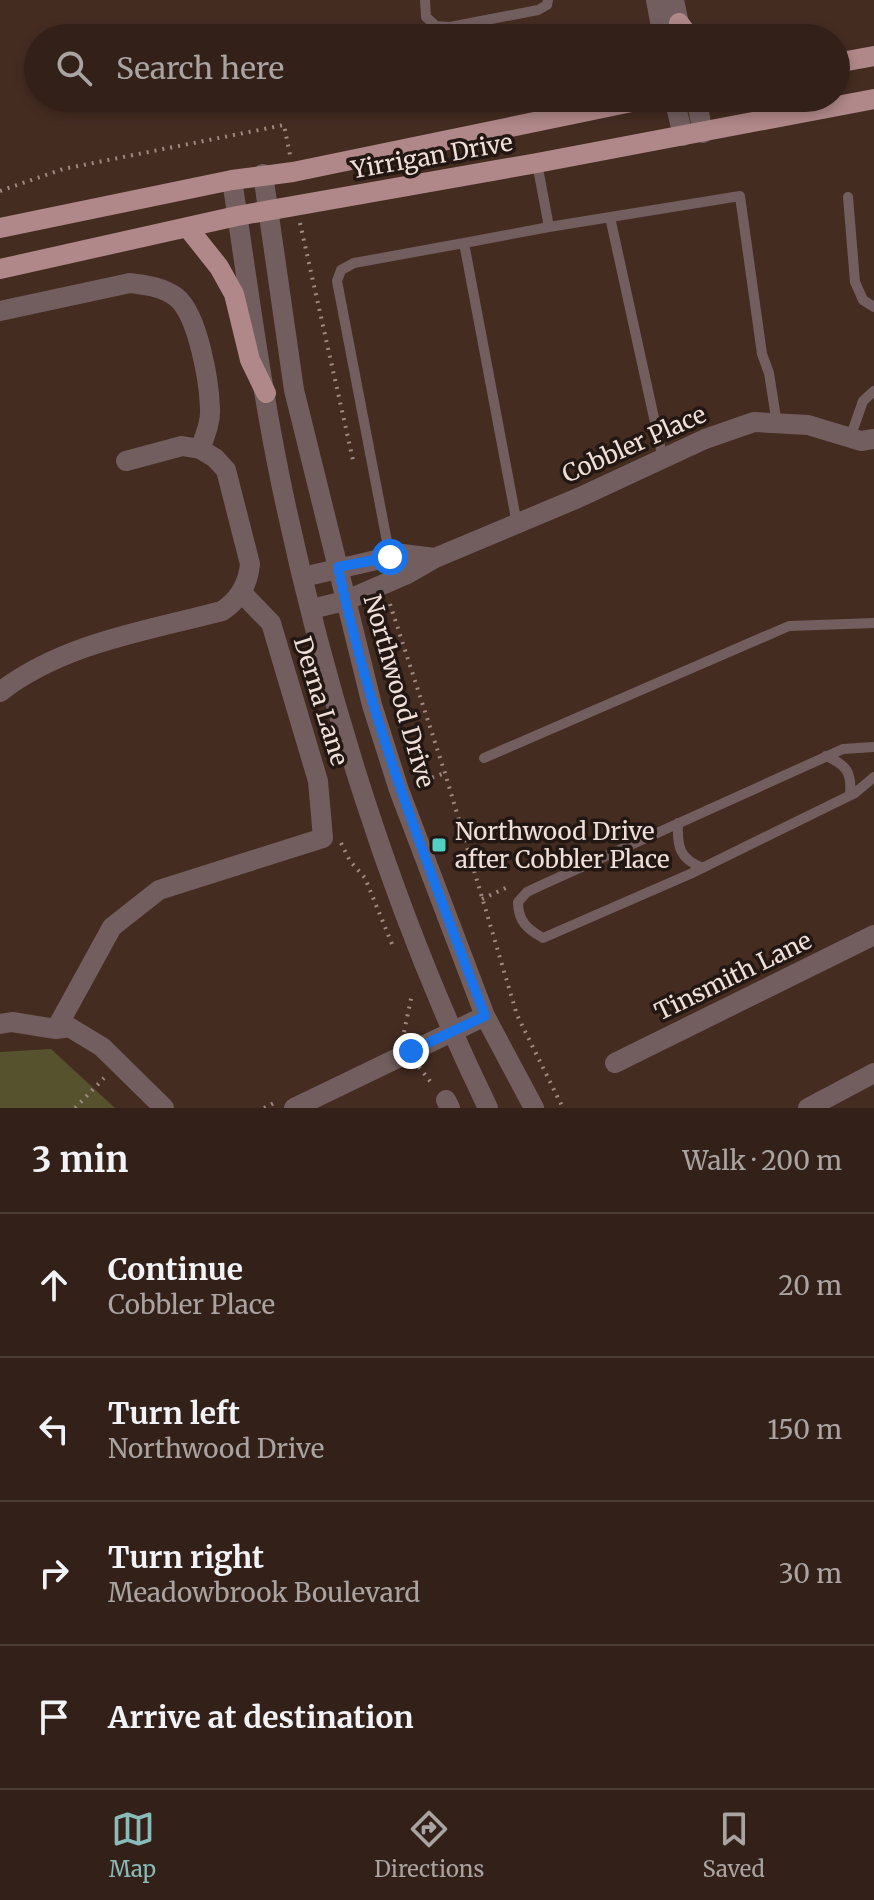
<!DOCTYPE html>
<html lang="en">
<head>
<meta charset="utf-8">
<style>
	body { margin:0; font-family:Merriweather,serif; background:#3e2e26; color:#f1f3f6 }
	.stop { position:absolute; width:24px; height:24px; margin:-18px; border:6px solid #1a73e8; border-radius:50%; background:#fff }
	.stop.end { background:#1a73e8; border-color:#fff; box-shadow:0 2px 8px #0008 }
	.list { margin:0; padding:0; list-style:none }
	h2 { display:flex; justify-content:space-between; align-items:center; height:104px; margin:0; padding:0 32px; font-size:34px }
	h2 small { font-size:26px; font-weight:400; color:#a9a3a2 }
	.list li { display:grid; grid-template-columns:52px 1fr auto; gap:24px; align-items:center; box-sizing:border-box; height:144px; padding:0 32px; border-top:2px solid #4e3e38 }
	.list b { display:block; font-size:30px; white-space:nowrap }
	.list p { margin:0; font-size:26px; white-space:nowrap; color:#a9a3a2 }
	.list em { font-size:26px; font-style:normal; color:#a9a3a2 }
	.icon { flex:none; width:44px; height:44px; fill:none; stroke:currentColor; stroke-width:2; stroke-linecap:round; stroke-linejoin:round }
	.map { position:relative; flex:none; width:874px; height:1108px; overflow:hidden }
	.search { position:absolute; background:#332119; box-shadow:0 4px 12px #0003; left:24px; right:24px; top:24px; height:88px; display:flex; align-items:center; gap:20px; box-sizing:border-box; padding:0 28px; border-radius:44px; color:#a9a3a2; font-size:30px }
	.sheet { height:680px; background:#332119 }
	nav { display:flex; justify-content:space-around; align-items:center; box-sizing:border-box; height:112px; border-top:2px solid #4e3e38; background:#332119; font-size:22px; color:#a9a3a2 }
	nav a { display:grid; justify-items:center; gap:4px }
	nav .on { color:#8bbbb9 }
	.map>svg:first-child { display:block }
</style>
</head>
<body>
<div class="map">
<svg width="874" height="1108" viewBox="0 0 874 1108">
	<rect width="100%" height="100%" fill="#442c21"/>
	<path fill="#56522d" d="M51,1049L115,1108H0V1052Z"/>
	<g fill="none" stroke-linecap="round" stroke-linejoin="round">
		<path stroke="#9d8981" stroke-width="4" stroke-dasharray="2 6" stroke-linecap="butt" d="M0,191L63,169L284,125L290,155
			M300,223L353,460
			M390,604L445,773L517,1015L563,1108
			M417,783L445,773
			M341,843L350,861L365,878L394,949
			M482,899L510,886
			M404,1032L412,994
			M419,1067L433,1085
			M75,1108L104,1078
			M264,1108L276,1102"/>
		<path stroke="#725e5f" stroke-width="10" d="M425,0L426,17L436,26L450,27L538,10L547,5L548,0
			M848,197L855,282L863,300L874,307
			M610,217L663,459
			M549,227L740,196L762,354L769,373L777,424
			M850,438L863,401L874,391
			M517,524L464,243L549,227L537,163
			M390,557L337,281L341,270L354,263L464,243
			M874,747L843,749L544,884L527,892L518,902C518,921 527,929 543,938L690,874L855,793L874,777
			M826,756C847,765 852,773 850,795
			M484,758L789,626L874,623
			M678,823C677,846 679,859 703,868"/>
		<path stroke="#725e5f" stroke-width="20" d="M656,0L663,38
			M674,0L682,38
			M674,98L683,136
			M696,98L703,133
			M0,311L130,283C146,285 163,287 176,297C198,314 209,381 210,408C211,422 205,436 200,449
			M303,577L402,554L435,558
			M311,609L345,601L407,574L435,558L578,498L705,439L754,422L808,425L861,441L874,439
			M0,692C63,643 146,631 222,611C239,600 248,585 250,564L226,470L215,458L200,449L182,446L126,461
			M0,1024L12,1022L56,1029L69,1027L102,1047L164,1108
			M56,1029L112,927L159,890L323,838L318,781L271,623L241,592
			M615,1063L874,935
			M446,1100L450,1108
			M808,1108L874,1073"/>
		<path stroke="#725e5f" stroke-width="20" d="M263,174L294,390L372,705L399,790L485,1016L534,1108
			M232,180C247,279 260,380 280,478C324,691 393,913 488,1108
			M294,1108L485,1016"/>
		<path stroke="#b08889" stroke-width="20" d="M679,23L690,38
			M836,63L874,56
			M0,228L232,180L293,172L651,98
			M188,228L219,267L234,294L250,360L266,393
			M0,269L237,216L537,163L874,99"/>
	</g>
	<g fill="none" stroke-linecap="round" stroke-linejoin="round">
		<path stroke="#1a73e8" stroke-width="10" d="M390,557L338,567C370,722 429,868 485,1016L411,1051"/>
	</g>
	<rect fill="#55cec4" stroke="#221713" stroke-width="3" x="431" y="837" width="16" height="16" rx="4"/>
	<g text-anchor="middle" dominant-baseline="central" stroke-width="7" stroke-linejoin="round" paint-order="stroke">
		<g font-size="24" fill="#efdfd8" stroke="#221713">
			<text transform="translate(432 156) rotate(-10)">Yirrigan Drive</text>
			<text transform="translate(634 444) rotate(-24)">Cobbler Place</text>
			<text transform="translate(399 691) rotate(74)">Northwood Drive</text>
			<text transform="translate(321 701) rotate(73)">Derna Lane</text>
			<text transform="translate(733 976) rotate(-26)">Tinsmith Lane</text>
		</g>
		<g font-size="24" fill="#efdfd8" stroke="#221713" text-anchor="start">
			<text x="455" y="831">Northwood Drive<tspan x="455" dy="28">after Cobbler Place</tspan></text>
		</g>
	</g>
</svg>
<div class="stop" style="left:390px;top:557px"></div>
<div class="stop end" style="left:411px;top:1051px"></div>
<div class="search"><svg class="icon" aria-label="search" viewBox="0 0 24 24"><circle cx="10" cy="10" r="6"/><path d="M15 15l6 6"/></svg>Search here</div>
</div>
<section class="sheet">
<h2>3 min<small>Walk · 200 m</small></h2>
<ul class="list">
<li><svg class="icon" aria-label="ahead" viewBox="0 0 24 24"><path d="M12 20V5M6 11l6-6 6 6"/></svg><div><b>Continue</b><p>Cobbler Place</p></div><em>20 m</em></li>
<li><svg class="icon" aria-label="left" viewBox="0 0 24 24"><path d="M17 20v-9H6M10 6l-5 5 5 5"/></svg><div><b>Turn left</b><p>Northwood Drive</p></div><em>150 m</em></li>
<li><svg class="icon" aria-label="right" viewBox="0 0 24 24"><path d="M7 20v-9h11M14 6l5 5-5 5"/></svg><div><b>Turn right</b><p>Meadowbrook Boulevard</p></div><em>30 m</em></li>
<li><svg class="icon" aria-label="arrive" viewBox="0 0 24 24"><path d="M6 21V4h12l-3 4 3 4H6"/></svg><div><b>Arrive at destination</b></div></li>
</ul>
</section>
<nav>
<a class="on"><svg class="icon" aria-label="map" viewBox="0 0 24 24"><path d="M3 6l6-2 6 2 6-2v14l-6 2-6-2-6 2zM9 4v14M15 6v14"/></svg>Map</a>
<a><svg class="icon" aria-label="directions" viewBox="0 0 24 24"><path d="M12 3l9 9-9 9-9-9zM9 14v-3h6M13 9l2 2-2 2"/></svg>Directions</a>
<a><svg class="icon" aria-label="saved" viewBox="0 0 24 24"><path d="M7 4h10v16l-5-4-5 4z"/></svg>Saved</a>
</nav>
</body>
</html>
